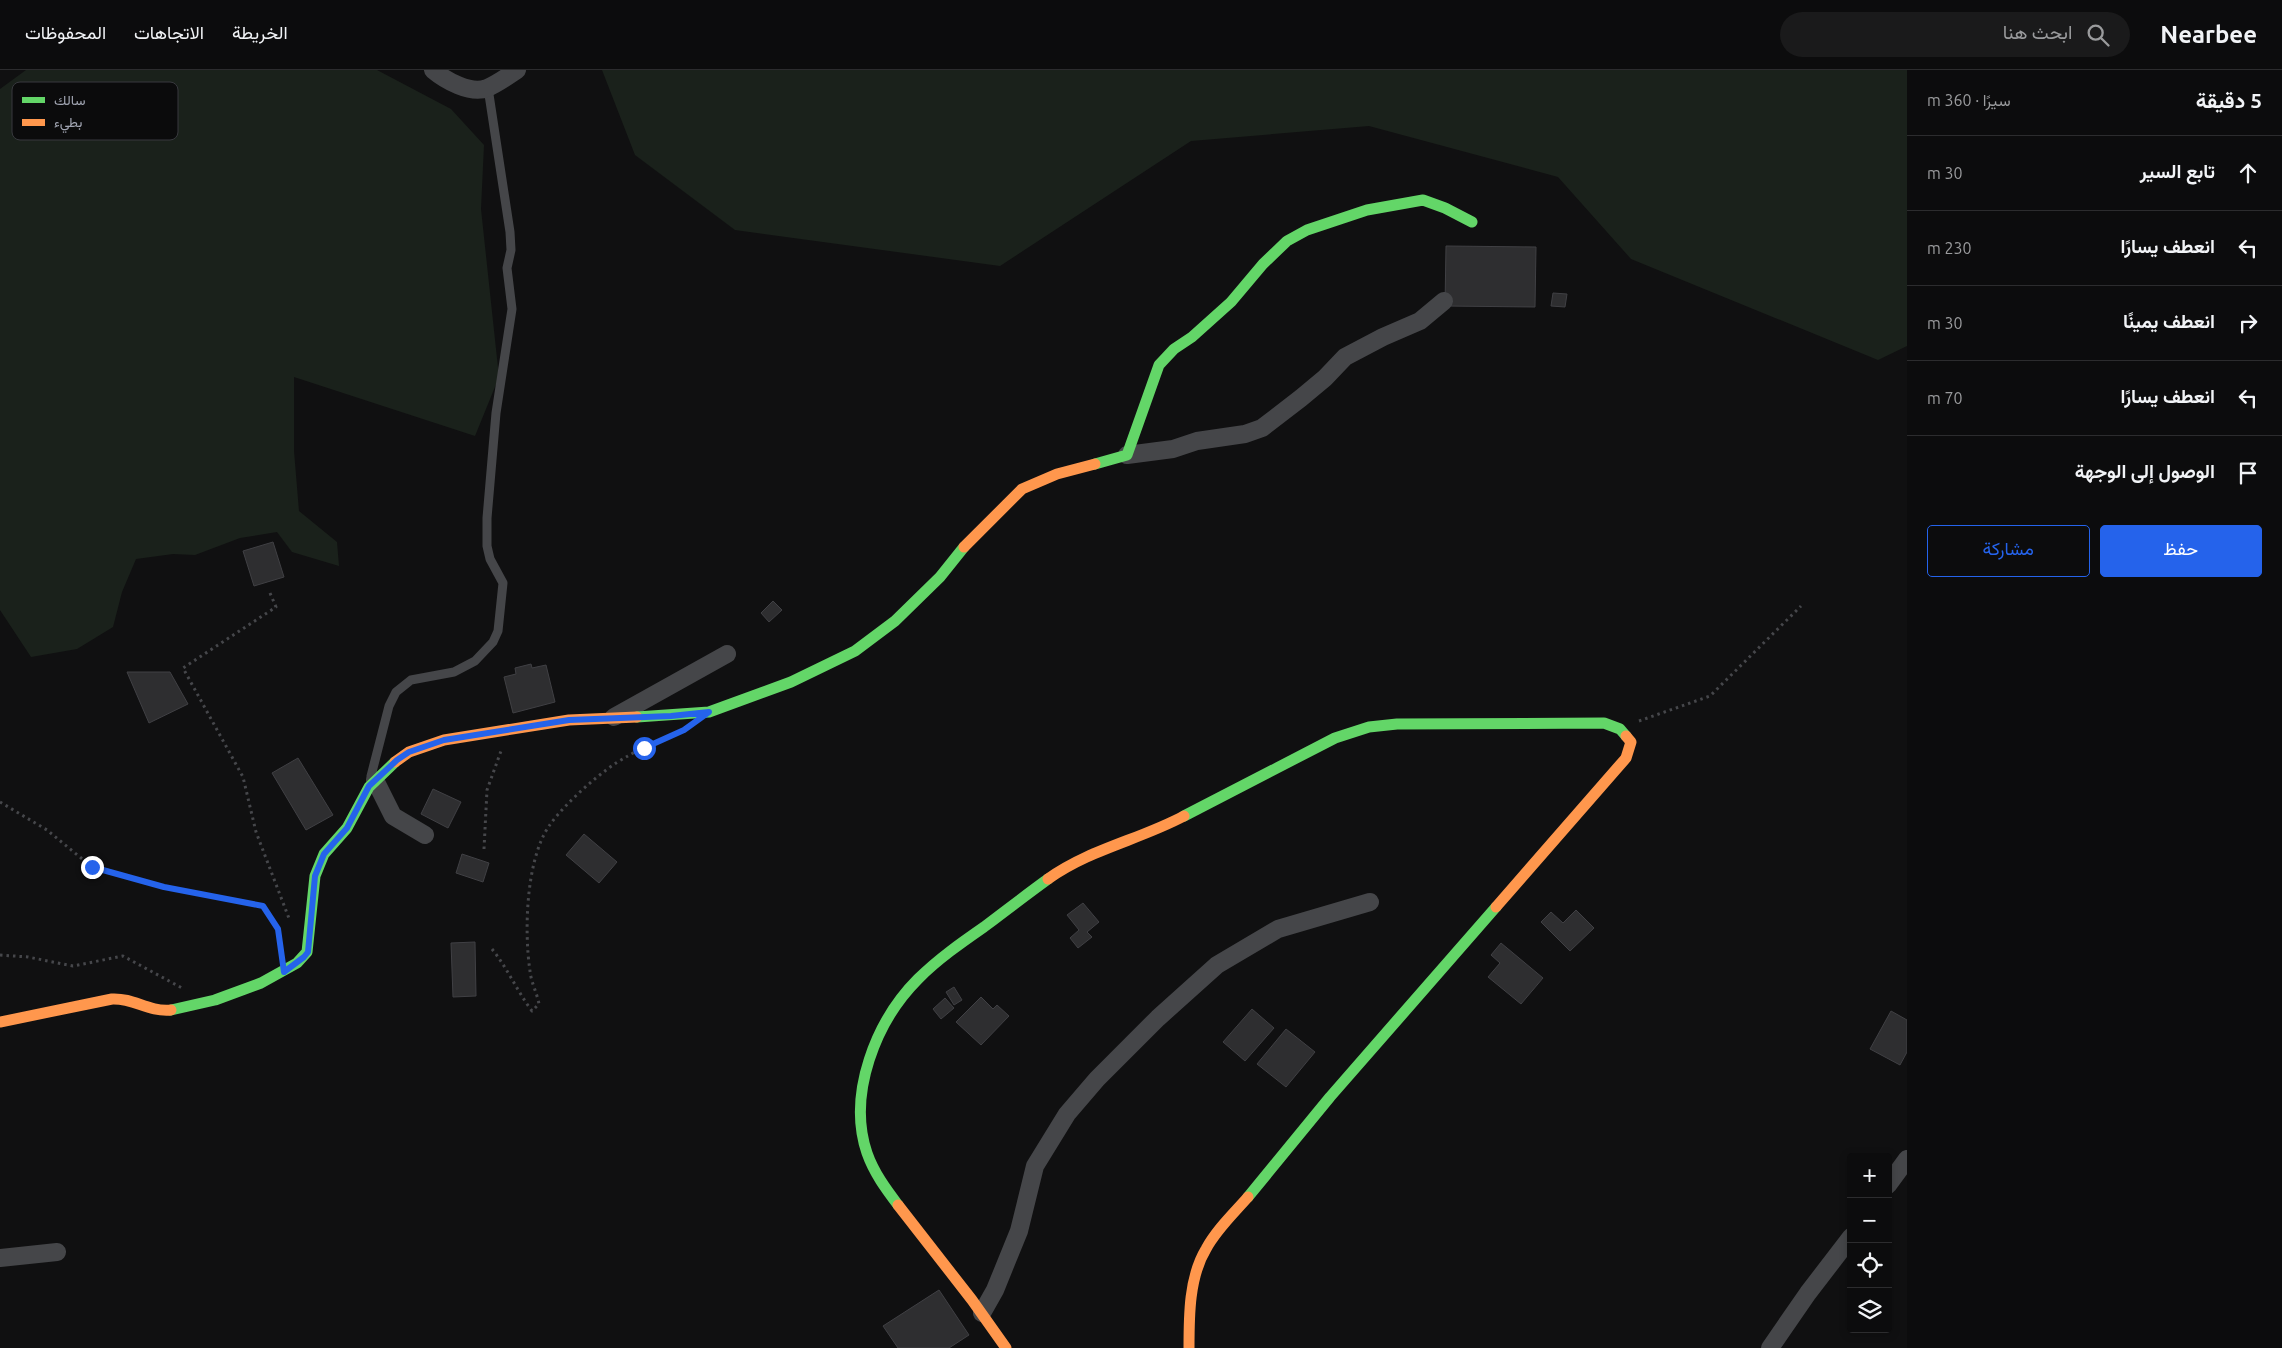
<!DOCTYPE html>
<html lang="ar">
<head>
<meta charset="utf-8">
<style>
	body { margin:0; font-family:Ubuntu,Vazirmatn,sans-serif; background:#1a1a1b; color:#f1f3f6; direction:rtl }
	.controls { position:absolute; right:15px; bottom:15px; display:grid; overflow:hidden; border-radius:5px; box-shadow:0 2px 8px #0003 }
	.controls button { width:45px; height:45px; display:grid; place-items:center; padding:0; border:0; border-bottom:1px solid #2c2c2e; background:#0c0c0d; color:#f1f3f6; font:25px sans-serif }
	.stop { position:absolute; width:15px; height:15px; margin:-11px; border:4px solid #2563eb; border-radius:50%; background:#fff }
	.stop.end { background:#2563eb; border-color:#fff; box-shadow:0 1px 5px #0008 }
	.list { margin:0; padding:0; list-style:none }
	h2 { display:flex; justify-content:space-between; align-items:center; height:65px; margin:0; padding:0 20px; font-size:21px }
	h2 small { font-size:16px; font-weight:400; color:#9a9b9d }
	.list li { display:grid; grid-template-columns:32px 1fr auto; gap:15px; align-items:center; box-sizing:border-box; height:75px; padding:0 20px; border-top:1px solid #2c2c2e }
	.list b { display:block; font-size:19px; white-space:nowrap }
	.list em { font-size:16px; font-style:normal; color:#9a9b9d }
	.actions { display:flex; gap:10px; padding:15px 20px }
	.actions a { flex:1; padding:11px 0; border:1px solid #2563eb; border-radius:5px; text-align:center; font-size:18px; color:#2563eb }
	.actions .main { background:#2563eb; color:#fff }
	.icon { flex:none; width:28px; height:28px; fill:none; stroke:currentColor; stroke-width:2; stroke-linecap:round; stroke-linejoin:round }
	.map { position:relative; flex:none; width:1907px; height:1278px; overflow:hidden; direction:ltr }
	header { display:flex; align-items:center; gap:30px; box-sizing:border-box; height:70px; padding:0 25px; background:#0c0c0d; border-bottom:1px solid #2c2c2e }
	header strong { font-size:24px }
	nav { display:flex; gap:28px; margin-inline-start:auto; font-size:18px }
	.search { width:350px; height:45px; background:#1a1a1b; display:flex; align-items:center; gap:12px; box-sizing:border-box; padding:0 18px; border-radius:28px; color:#9a9b9d; font-size:19px }
	main { display:flex }
	aside { flex:1; background:#0c0c0d }
	.map>svg:first-child { display:block }
</style>
</head>
<body>
<header>
<strong>Nearbee</strong>
<div class="search"><svg class="icon" aria-label="search" viewBox="0 0 24 24"><circle cx="10" cy="10" r="6"/><path d="M15 15l6 6"/></svg>ابحث هنا</div>
<nav><a>الخريطة</a><a>الاتجاهات</a><a>المحفوظات</a></nav>
</header>
<main>
<aside>
<h2>5 دقيقة<small>سيرًا · 360 m</small></h2>
<ul class="list">
<li><svg class="icon" aria-label="ahead" viewBox="0 0 24 24"><path d="M12 20V5M6 11l6-6 6 6"/></svg><div><b>تابع السير</b></div><em>30 m</em></li>
<li><svg class="icon" aria-label="left" viewBox="0 0 24 24"><path d="M17 20v-9H6M10 6l-5 5 5 5"/></svg><div><b>انعطف يسارًا</b></div><em>230 m</em></li>
<li><svg class="icon" aria-label="right" viewBox="0 0 24 24"><path d="M7 20v-9h11M14 6l5 5-5 5"/></svg><div><b>انعطف يمينًا</b></div><em>30 m</em></li>
<li><svg class="icon" aria-label="left" viewBox="0 0 24 24"><path d="M17 20v-9H6M10 6l-5 5 5 5"/></svg><div><b>انعطف يسارًا</b></div><em>70 m</em></li>
<li><svg class="icon" aria-label="arrive" viewBox="0 0 24 24"><path d="M6 21V4h12l-3 4 3 4H6"/></svg><div><b>الوصول إلى الوجهة</b></div></li>
</ul>
<div class="actions"><a class="main">حفظ</a><a>مشاركة</a></div>
</aside>
<div class="map">
<svg width="1907" height="1278" viewBox="0 0 1907 1278">
	<rect width="100%" height="100%" fill="#101011"/>
	<path fill="#1a211b" d="M26,0H377L451,39L484,75L481,139L499,307L475,366L294,307V381L299,441L337,472L339,496L292,482L277,462L240,468L195,485L173,484L136,489L122,522L113,557L77,579L31,587L0,540V19Z
		M602,0H1907V276L1878,290L1631,189L1558,107L1369,56L1191,71L1000,196L735,160L635,85Z"/>
	<path fill="#2e2e30" stroke="#404044" d="M1446,176L1536,177L1535,237L1445,236Z
		M1553,223L1567,224L1565,237L1551,236Z
		M273,472L284,507L254,516L243,481Z
		M773,531L782,540L769,552L761,543Z
		M531,594L532,598L546,595L555,632L513,643L504,607L516,604L515,598Z
		M127,602H170L188,634L149,653Z
		M298,688L333,745L306,760L272,703Z
		M433,719L461,732L448,758L421,744Z
		M584,764L617,792L599,813L566,785Z
		M462,784L489,793L483,812L456,803Z
		M1083,833L1099,852L1087,862L1092,867L1078,878L1070,868L1079,860L1067,845Z
		M1576,840L1594,858L1570,881L1541,852L1551,842L1563,853Z
		M475,872L476,926L453,927L451,873Z
		M1501,873L1543,908L1521,934L1488,907L1500,893L1491,885Z
		M954,917L962,930L954,935L946,922Z
		M981,927L993,939L997,935L1009,946L981,975L956,952Z
		M945,928L954,938L941,949L933,939Z
		M1252,939L1274,958L1245,991L1223,972Z
		M1891,941L1907,950V982L1900,995L1870,979Z
		M1286,959L1315,982L1286,1017L1257,994Z
		M939,1220L969,1265L949,1278H898L883,1256Z"/>
	<g fill="none" stroke-linecap="round" stroke-linejoin="round">
		<path stroke="#46474b" stroke-width="3" stroke-dasharray="2.5 4" stroke-linecap="butt" d="M270,523L276,537L183,598L243,707L256,762L290,851
			M1639,651L1710,626L1801,536
			M0,732L47,760L92,797L164,817L263,836L278,859L281,880
			M484,779L487,720L501,681
			M492,879C508,899 517,921 532,941L539,934C537,923 531,912 530,901C524,861 526,790 549,756C564,734 604,698 628,686C641,678 656,673 669,667
			M0,885L28,887L73,896L123,886L182,918"/>
		<path stroke="#454649" stroke-width="9" d="M371,706L389,636L396,622L411,610L454,602L475,591L493,572L498,561L503,513L490,489L487,476V448L496,343L512,239L507,198L511,180L510,162L488,18"/>
		<path stroke="#454649" stroke-width="18" d="M433,0C445,10 471,25 487,18C497,14 508,6 517,0
			M1127,385L1173,379L1197,371L1245,364L1262,358L1301,328L1325,308L1345,287L1383,267L1420,251L1444,231
			M614,647L727,584
			M375,710L393,746L425,765
			M1888,1115L1907,1089
			M0,1188L57,1182
			M982,1243L995,1220L1019,1161L1035,1096L1067,1044L1097,1009L1158,948L1217,895L1278,859L1370,832
			M1770,1278L1808,1223L1851,1167"/>
		<path stroke="#63d668" stroke-width="11" d="M1095,394L1127,385L1159,295L1174,279L1192,267L1231,232L1263,194L1287,171L1307,160L1367,140L1423,130L1445,138L1472,152
			M637,647L709,642L791,612L855,581L895,551L940,507L964,477
			M1184,746L1335,668L1369,657L1397,654L1604,653L1620,659L1626,666
			M171,940L215,930L261,913L297,893L307,882L315,806L324,784L347,758L369,717L395,692
			M1248,1127L1330,1027L1496,837
			M898,1135C886,1119 874,1103 867,1083C847,1024 876,951 918,909C938,889 961,873 984,857C1005,841 1026,825 1048,809"/>
		<path stroke="#ff974d" stroke-width="11" d="M964,477L1022,419L1057,404L1095,394
			M395,692L409,682L444,670L569,650L637,647
			M1048,809C1090,779 1139,770 1184,746
			M1496,837L1626,688L1631,672L1626,666
			M0,952L112,929C135,928 147,942 171,940
			M898,1135L972,1230L1006,1278
			M1189,1278C1189,1246 1189,1207 1206,1179C1216,1160 1234,1143 1248,1127"/>
	</g>
	<g fill="none" stroke-linecap="round" stroke-linejoin="round">
		<path stroke="#2563eb" stroke-width="6" d="M92,797L164,817L263,836L278,859L284,902L304,887L308,882L315,806L324,784L347,758L369,716L397,690L409,682L444,670L569,650L671,646L709,642L684,660L644,678"/>
	</g>
	<rect x="12" y="12" width="166" height="58" rx="8" fill="#0b0b0c" stroke="#38393e" stroke-width="1"/>
	<rect x="22" y="27" width="23" height="6" fill="#63d668"/>
	<rect x="22" y="49" width="23" height="7" fill="#ff974d"/>
	<g font-size="14" fill="#a1a5b2">
		<text x="54" y="35">سالك</text>
		<text x="54" y="57">بطيء</text>
	</g>
</svg>
<div class="controls">
<button>+</button>
<button>−</button>
<button><svg class="icon" aria-label="locate" viewBox="0 0 24 24"><circle cx="12" cy="12" r="6"/><path d="M12 2v4M12 18v4M2 12h4M18 12h4"/></svg></button>
<button><svg class="icon" aria-label="layers" viewBox="0 0 24 24"><path d="M12 4l9 5-9 5-9-5zM3 14l9 5 9-5"/></svg></button>
</div>
<div class="stop" style="left:644px;top:678px"></div>
<div class="stop end" style="left:92px;top:797px"></div>
</div>
</main>
</body>
</html>
